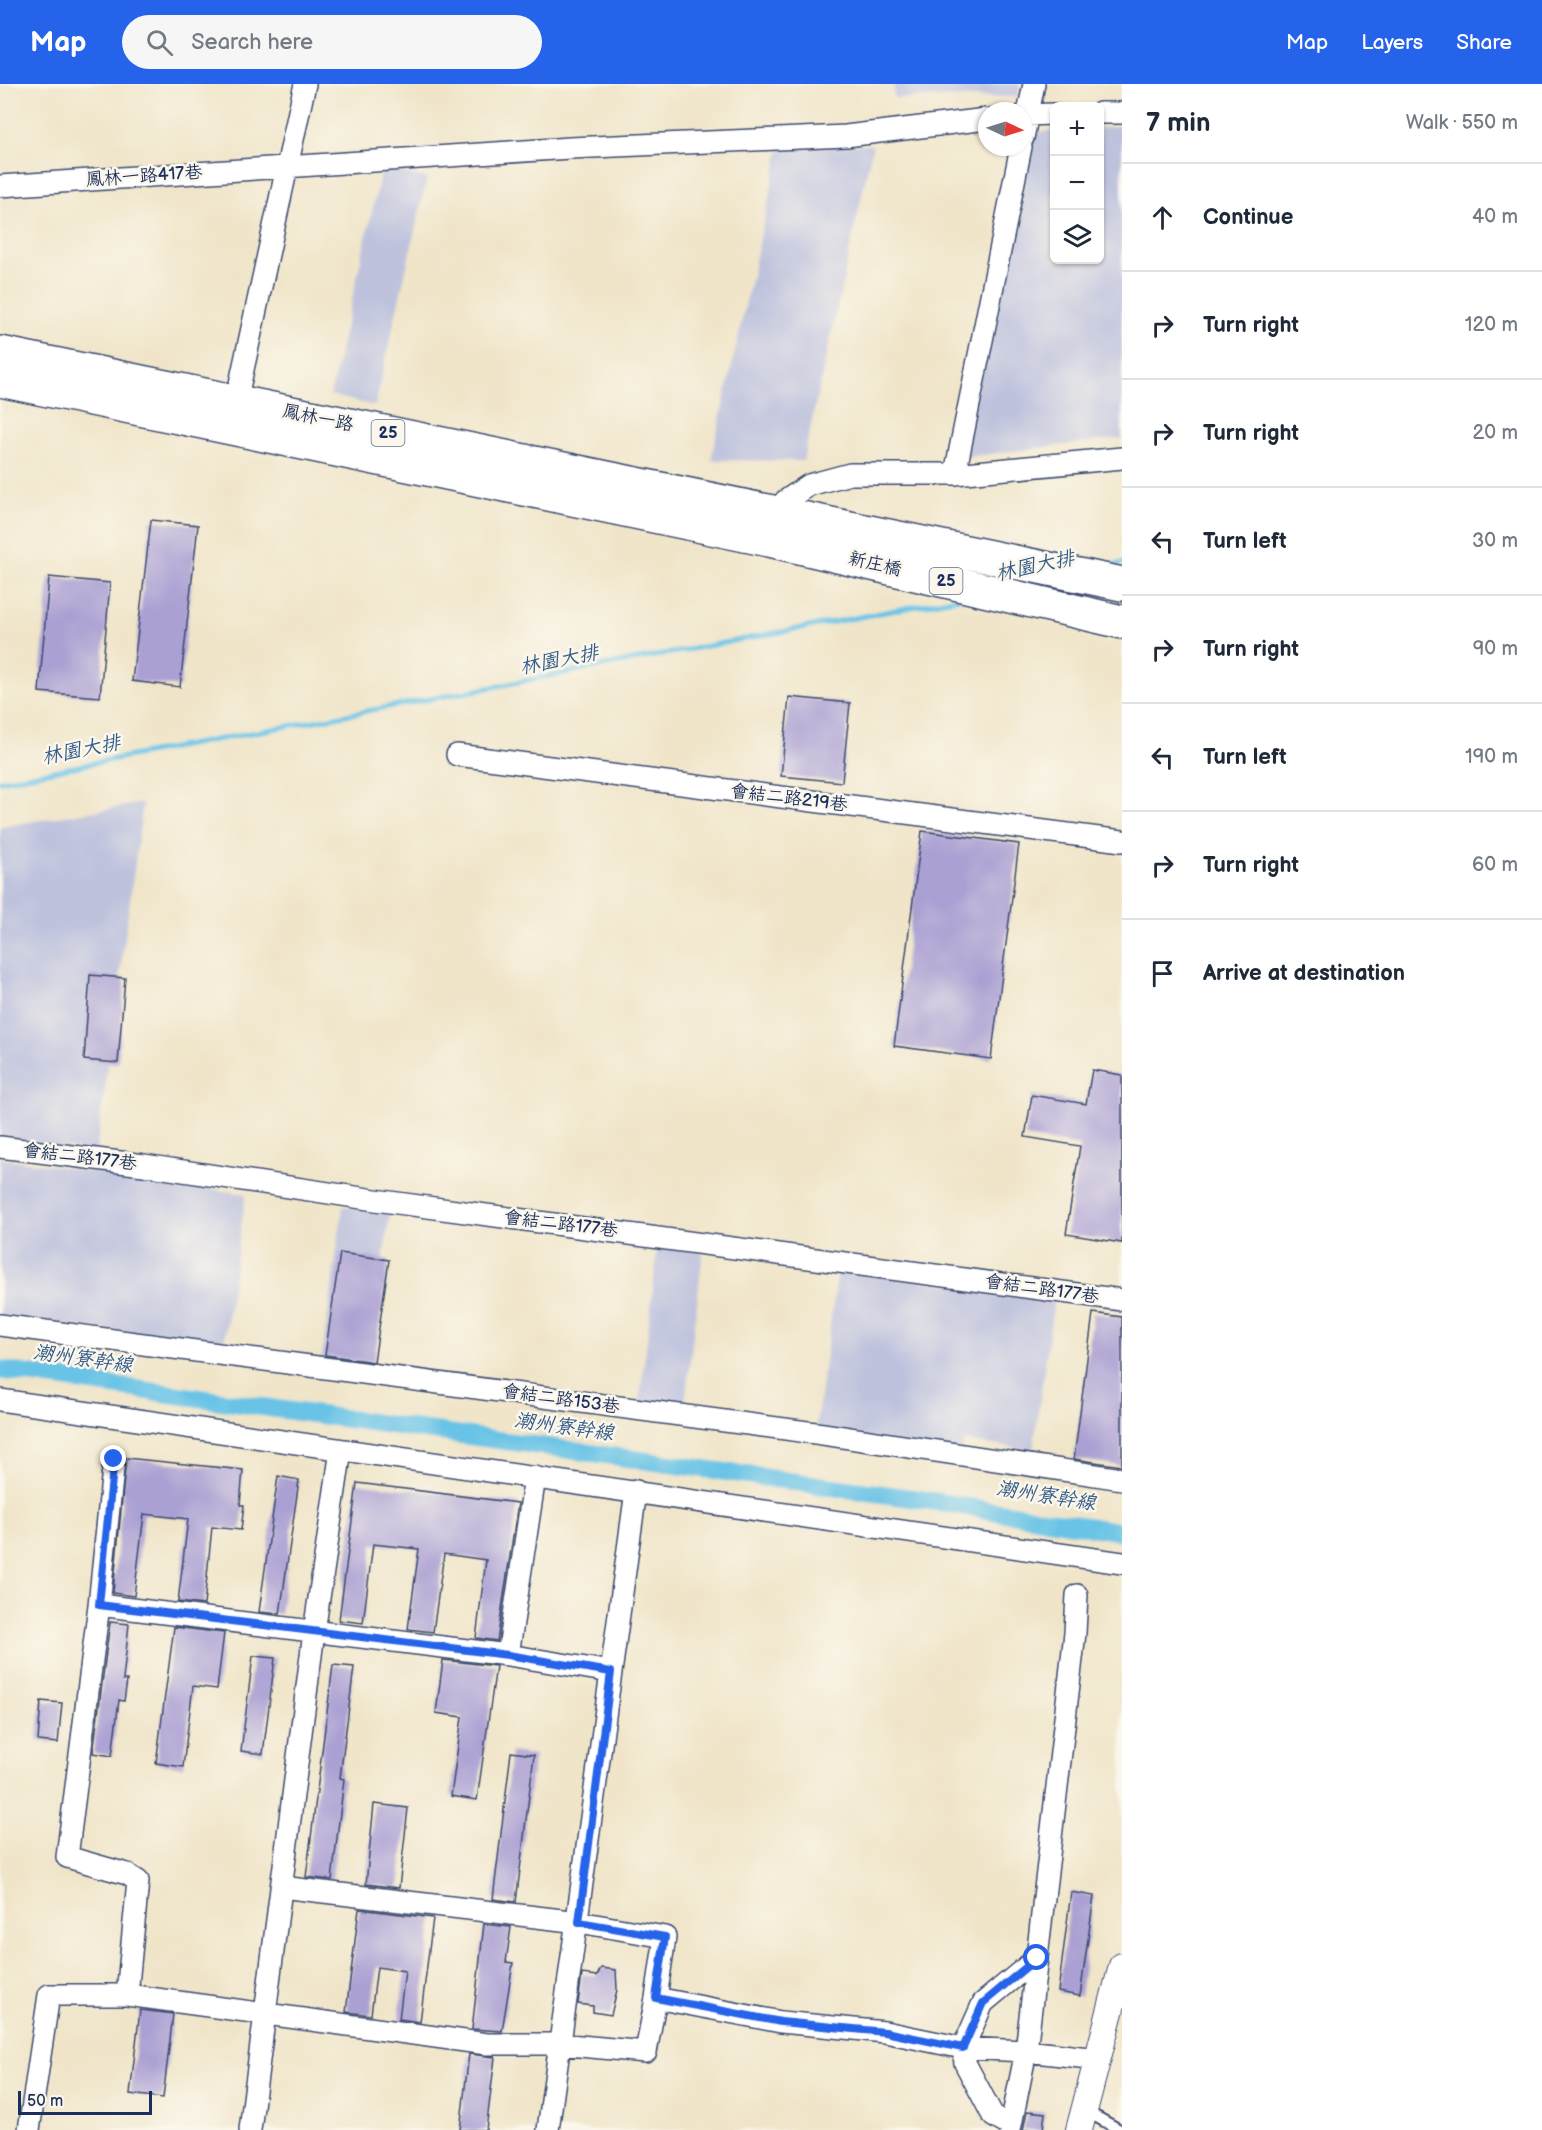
<!DOCTYPE html>
<html lang="en">
<head>
<meta charset="utf-8">
<style>
	body { margin:0; font-family:"Balsamiq Sans","LXGW WenKai TC",sans-serif; background:#f6f6f7; color:#1f2937 }
	.controls { position:absolute; right:18px; top:18px; display:grid; overflow:hidden; border-radius:9px; box-shadow:0 2px 4px #0004 }
	.controls button { width:54px; height:54px; display:grid; place-items:center; padding:0; border:0; border-bottom:2px solid #e0e1e3; background:#fff; color:#1f2937; font:30px sans-serif }
	.compass { position:absolute; left:978px; top:18px; width:54px; height:54px; border-radius:50%; background:#fff; box-shadow:0 2px 4px #0004; rotate:94deg }
	.scale { position:absolute; left:18px; bottom:15px; width:134px; box-sizing:border-box; padding-left:6px; border:3px solid #1b2f5e; border-top:0; font-size:16px; line-height:21px; white-space:nowrap; color:#1b2f5e; -webkit-text-stroke:4px #fbf7ec; paint-order:stroke }
	.stop { position:absolute; width:18px; height:18px; margin:-14px; border:4px solid #2563eb; border-radius:50%; background:#fff }
	.stop.end { background:#2563eb; border-color:#fff; box-shadow:0 2px 6px #0008 }
	.list { margin:0; padding:0; list-style:none }
	h2 { display:flex; justify-content:space-between; align-items:center; height:78px; margin:0; padding:0 24px; font-size:26px }
	h2 small { font-size:20px; font-weight:400; color:#747a83 }
	.list li { display:grid; grid-template-columns:39px 1fr auto; gap:18px; align-items:center; box-sizing:border-box; height:108px; padding:0 24px; border-top:2px solid #e0e1e3 }
	.list b { display:block; font-size:22px; white-space:nowrap }
	.list em { font-size:20px; font-style:normal; color:#747a83 }
	.icon { flex:none; width:33px; height:33px; fill:none; stroke:currentColor; stroke-width:2; stroke-linecap:round; stroke-linejoin:round }
	.map { position:relative; flex:none; width:1122px; height:2046px; overflow:hidden }
	header { display:flex; align-items:center; gap:36px; box-sizing:border-box; height:84px; padding:0 30px; background:#2563eb; color:#fff }
	header strong { font-size:28px }
	nav { display:flex; gap:33px; margin-inline-start:auto; font-size:21px }
	.search { width:420px; height:54px; background:#f6f6f7; display:flex; align-items:center; gap:15px; box-sizing:border-box; padding:0 21px; border-radius:33px; color:#747a83; font-size:22px }
	main { display:flex }
	aside { flex:1; background:#fff }
	.map>svg:first-child { display:block }
</style>
</head>
<body>
<header>
<strong>Map</strong>
<div class="search"><svg class="icon" aria-label="search" viewBox="0 0 24 24"><circle cx="10" cy="10" r="6"/><path d="M15 15l6 6"/></svg>Search here</div>
<nav><a>Map</a><a>Layers</a><a>Share</a></nav>
</header>
<main>
<div class="map">
<svg width="1122" height="2046" viewBox="0 0 1122 2046">
	<rect width="100%" height="100%" fill="#fbf7ec"/>
	<filter id="ink" filterUnits="userSpaceOnUse"><feTurbulence type="fractalNoise" baseFrequency=".0167" numOctaves="2"/><feDisplacementMap in="SourceGraphic" scale="12" xChannelSelector="R" yChannelSelector="G"/><feConvolveMatrix kernelMatrix="1 2 1 2 8 2 1 2 1" color-interpolation-filters="sRGB"/></filter>
	<filter id="wash" filterUnits="userSpaceOnUse"><feTurbulence type="fractalNoise" baseFrequency=".008" numOctaves="4" result="noise"/><feDisplacementMap in="SourceGraphic" scale="24" xChannelSelector="R" yChannelSelector="G"/><feGaussianBlur stdDeviation="1.35" result="paint"/><feColorMatrix in="noise" values="0 0 0 0 0 0 0 0 0 0 0 0 0 0 0 0 0 1.4 0 .05"/><feComposite in="paint" operator="in"/></filter>
	<g filter="url(#wash)">
		<rect width="100%" height="100%" fill="#f0e5c9"/>
		<path fill="#bec2dd" d="M894,0H1020L1018,13L894,14Z
			M1122,42V354L956,374L1024,49L1054,47V176H1100V44Z
			M781,60L873,61L803,377L711,376Z
			M382,84L427,94L375,322L330,311Z
			M143,719L96,1068L0,1054V743Z
			M0,1074L246,1110L223,1264L0,1231Z
			M343,1122L390,1129L367,1285L321,1279Z
			M658,1162L703,1168L684,1327L639,1322Z
			M838,1185L1054,1215L1033,1366L964,1357L961,1368L815,1348Z"/>
		<g fill="none" stroke-linecap="round" stroke-linejoin="round">
			<path stroke="#68c3e6" stroke-width="5" d="M1106,483L1122,479
				M0,697L959,514"/>
			<path stroke="#68c3e6" stroke-width="18" d="M0,1286L932,1417L1122,1448"/>
		</g>
		<g id="blocks">
			<path fill="#aba0d3" d="M151,436L198,441L180,603L132,597Z
				M49,493L110,499L100,613L39,608Z
				M789,613L850,619L842,698L781,692Z
				M922,747L1019,760L991,975L894,962Z
				M90,891L125,894L118,979L84,976Z
				M1092,986L1122,991V1159L1066,1150L1080,1062L1025,1053L1032,1011L1086,1020Z
				M340,1169L389,1176L374,1278L325,1271Z
				M1093,1229L1122,1233V1382L1074,1375Z
				M126,1374L243,1386L240,1421H244L241,1446L212,1443L204,1521L178,1518L188,1435L144,1430L134,1512L113,1509Z
				M278,1392L299,1396L280,1530L259,1528Z
				M357,1399L518,1419L497,1557L476,1554L486,1476L444,1470L433,1548L408,1545L419,1465L373,1460L363,1539L339,1536Z
				M110,1538L129,1540L123,1596H127L124,1617L119,1616L112,1672L93,1669Z
				M174,1543L224,1549L217,1605L193,1602L183,1683L156,1679Z
				M253,1572L275,1574L263,1670L241,1667Z
				M443,1576L496,1582L477,1716L451,1712L462,1633L436,1629Z
				M333,1581L354,1583L340,1694L344,1695L332,1796L306,1793Z
				M41,1617L62,1619L58,1659L38,1657Z
				M511,1668L534,1671L516,1818L493,1815Z
				M374,1720L408,1724L399,1804L366,1800Z
				M1071,1808L1094,1812L1080,1912L1058,1908Z
				M359,1825L433,1834L420,1938L399,1935L405,1887L377,1883L371,1931L346,1928Z
				M484,1840L511,1843L506,1878L513,1879L502,1947L472,1945Z
				M601,1884L616,1886L617,1906L611,1931L593,1928V1922L578,1920L582,1890L597,1892Z
				M140,1926L173,1930L163,2014L130,2010Z
				M469,1970L495,1973L486,2046H460Z
				M1027,2027L1045,2029L1043,2046H1023Z"/>
		</g>
	</g>
	<g filter="url(#ink)">
		<use href="#blocks" fill-opacity="0" stroke="#3b4a6e" stroke-width="1.5"/>
		<g fill="none" stroke-linecap="round" stroke-linejoin="round">
			<defs>
				<path id="service" d="M1084,2026L1120,2046"/>
				<path id="minor" d="M1100,29H1122
					M1023,31L1054,30
					M1023,54L1034,0
					M0,102L570,64L846,52L987,35
					M236,318L305,0
					M955,390L1021,63
					M776,430L785,417L809,401L850,390H955L1122,374
					M457,671L1122,757
					M0,1063L144,1081L375,1116L1122,1216
					M0,1241L823,1350L1122,1395
					M0,1316L1122,1479
					M114,1375L99,1521L67,1773L127,1790L138,1797L127,1911L487,1960H558L646,1968L656,1914
					M99,1521L508,1571L611,1588
					M508,1571L535,1393
					M281,1803L579,1838L665,1853L656,1914L781,1938L885,1948L963,1964L1026,1967L1098,1975
					M1010,2042L993,2032L965,1979L963,1964L983,1919L1037,1874
					M29,2046L49,1911H127
					M250,2046L314,1548L341,1366
					M548,2046L636,1407
					M1010,2046L1026,1967L1075,1549L1077,1511"/>
				<path id="tertiary" d="M1079,2046L1122,1882"/>
				<path id="primary" d="M0,269L1122,500
					M0,296L769,456L1122,538"/>
			</defs>
			<use href="#service" stroke="#3b4a6e" stroke-width="14"/>
			<use href="#minor" stroke="#3b4a6e" stroke-width="24"/>
			<use href="#tertiary" stroke="#3b4a6e" stroke-width="28"/>
			<use href="#primary" stroke="#3b4a6e" stroke-width="36"/>
			<use href="#service" stroke="#fff" stroke-width="10"/>
			<use href="#minor" stroke="#fff" stroke-width="21"/>
			<use href="#tertiary" stroke="#fff" stroke-width="26"/>
			<use href="#primary" stroke="#fff" stroke-width="33"/>
		</g>
	</g>
	<g fill="none" stroke-linecap="round" stroke-linejoin="round" filter="url(#ink)">
		<path stroke="#2563eb" stroke-width="8" d="M114,1375L99,1521L508,1571L611,1588L579,1838L665,1853L656,1914L781,1938L885,1948L963,1964L983,1919L1037,1874"/>
	</g>
	<g text-anchor="middle" dominant-baseline="central" stroke-width="5" stroke-linejoin="round" paint-order="stroke">
		<g fill="#fbf7ec" stroke="#5e6b89" stroke-width="1.5">
			<rect x="371.5" y="336" width="33" height="26" rx="4.5"/>
			<rect x="929.5" y="484" width="33" height="26" rx="4.5"/>
		</g>
		<g font-size="16" font-weight="bold" fill="#1b2f5e">
			<text x="388" y="349">25</text>
			<text x="946" y="497">25</text>
		</g>
		<g font-size="18" fill="#1b2f5e" stroke="#fbf7ec">
			<text transform="translate(144 92) rotate(-4)">鳳林一路417巷</text>
			<text transform="translate(318 334) rotate(12)">鳳林一路</text>
			<text transform="translate(875 480) rotate(13)">新庄橋</text>
			<text transform="translate(789 714) rotate(7)">會結二路219巷</text>
			<text transform="translate(80 1073) rotate(7)">會結二路177巷</text>
			<text transform="translate(561 1140) rotate(7)">會結二路177巷</text>
			<text transform="translate(1042 1205) rotate(8)">會結二路177巷</text>
			<text transform="translate(561 1315) rotate(8)">會結二路153巷</text>
		</g>
		<g font-size="20" font-style="italic" fill="#325b87" stroke="#fbf7ec">
			<text transform="translate(1035 482) rotate(-12)">林園大排</text>
			<text transform="translate(559 576) rotate(-11)">林園大排</text>
			<text transform="translate(81 666) rotate(-11)">林園大排</text>
			<text transform="translate(83 1275) rotate(8)">潮州寮幹線</text>
			<text transform="translate(564 1343) rotate(8)">潮州寮幹線</text>
			<text transform="translate(1046 1412) rotate(9)">潮州寮幹線</text>
		</g>
	</g>
</svg>
<div class="controls">
<button>+</button>
<button>−</button>
<button><svg class="icon" aria-label="layers" viewBox="0 0 24 24"><path d="M12 4l9 5-9 5-9-5zM3 14l9 5 9-5"/></svg></button>
</div>
<svg class="compass" viewBox="-18 -18 36 36"><path d="M0-13l5 13h-10z" fill="#e53935"/><path d="M0 13l5-13h-10z" fill="#747a83"/></svg>
<div class="scale">50 m</div>
<div class="stop" style="left:1037px;top:1874px"></div>
<div class="stop end" style="left:114px;top:1375px"></div>
</div>
<aside>
<h2>7 min<small>Walk · 550 m</small></h2>
<ul class="list">
<li><svg class="icon" aria-label="ahead" viewBox="0 0 24 24"><path d="M12 20V5M6 11l6-6 6 6"/></svg><div><b>Continue</b></div><em>40 m</em></li>
<li><svg class="icon" aria-label="right" viewBox="0 0 24 24"><path d="M7 20v-9h11M14 6l5 5-5 5"/></svg><div><b>Turn right</b></div><em>120 m</em></li>
<li><svg class="icon" aria-label="right" viewBox="0 0 24 24"><path d="M7 20v-9h11M14 6l5 5-5 5"/></svg><div><b>Turn right</b></div><em>20 m</em></li>
<li><svg class="icon" aria-label="left" viewBox="0 0 24 24"><path d="M17 20v-9H6M10 6l-5 5 5 5"/></svg><div><b>Turn left</b></div><em>30 m</em></li>
<li><svg class="icon" aria-label="right" viewBox="0 0 24 24"><path d="M7 20v-9h11M14 6l5 5-5 5"/></svg><div><b>Turn right</b></div><em>90 m</em></li>
<li><svg class="icon" aria-label="left" viewBox="0 0 24 24"><path d="M17 20v-9H6M10 6l-5 5 5 5"/></svg><div><b>Turn left</b></div><em>190 m</em></li>
<li><svg class="icon" aria-label="right" viewBox="0 0 24 24"><path d="M7 20v-9h11M14 6l5 5-5 5"/></svg><div><b>Turn right</b></div><em>60 m</em></li>
<li><svg class="icon" aria-label="arrive" viewBox="0 0 24 24"><path d="M6 21V4h12l-3 4 3 4H6"/></svg><div><b>Arrive at destination</b></div></li>
</ul>
</aside>
</main>
</body>
</html>
